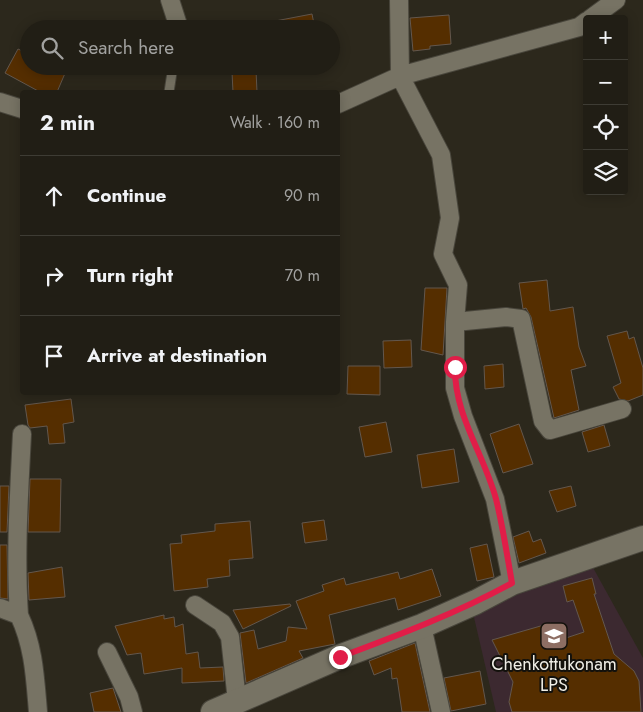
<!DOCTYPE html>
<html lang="en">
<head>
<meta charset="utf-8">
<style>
	body { margin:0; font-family:Jost,sans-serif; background:#2d2b22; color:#f1f3f6 }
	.controls { position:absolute; right:15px; top:15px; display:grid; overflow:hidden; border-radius:5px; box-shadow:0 2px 12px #0003 }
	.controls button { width:45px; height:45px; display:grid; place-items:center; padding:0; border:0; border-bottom:1px solid #3e3c34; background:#211e15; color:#f1f3f6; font:25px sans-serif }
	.stop { position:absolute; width:15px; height:15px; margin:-11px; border:4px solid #e11d48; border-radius:50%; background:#fff }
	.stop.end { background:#e11d48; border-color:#fff; box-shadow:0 1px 5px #0008 }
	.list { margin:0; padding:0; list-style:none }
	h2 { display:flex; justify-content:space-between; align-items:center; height:65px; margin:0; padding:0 20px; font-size:21px }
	h2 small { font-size:16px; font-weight:400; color:#a2a2a0 }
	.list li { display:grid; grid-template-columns:32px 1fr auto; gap:15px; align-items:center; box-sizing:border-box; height:80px; padding:0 20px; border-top:1px solid #3e3c34 }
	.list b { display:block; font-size:19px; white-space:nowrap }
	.list em { font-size:16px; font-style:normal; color:#a2a2a0 }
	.icon { flex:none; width:28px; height:28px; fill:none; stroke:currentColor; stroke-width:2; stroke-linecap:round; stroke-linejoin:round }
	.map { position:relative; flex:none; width:643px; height:712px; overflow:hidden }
	.search { position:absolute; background:#211e15; box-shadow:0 2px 12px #0003; left:20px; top:20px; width:320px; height:55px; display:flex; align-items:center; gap:12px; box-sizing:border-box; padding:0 18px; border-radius:28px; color:#a2a2a0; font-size:19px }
	.panel { position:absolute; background:#211e15; box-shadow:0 2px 12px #0003; left:20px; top:90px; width:320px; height:305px; border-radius:5px }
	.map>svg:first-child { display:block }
</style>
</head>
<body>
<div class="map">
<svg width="643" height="712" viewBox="0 0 643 712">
	<rect width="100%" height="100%" fill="#2c281c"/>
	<path fill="#3c2930" d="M591,564L643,658V712H496L473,613Z"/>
	<path fill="#552e00" stroke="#63574d" d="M312,14L315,29H271L270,22Z
		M449,15L451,44L430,46V49L413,51L410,18Z
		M18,49L29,54V66H55L66,71L57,92H40L5,73Z
		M256,70L257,92H233L232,72Z
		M547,280L550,311L573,307L579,347L586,366L571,370L579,410L554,418L531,317L526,308L523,309L519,283Z
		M425,288H447L443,355L421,350Z
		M627,331L629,339L634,337L643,368V395L628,401L619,399L613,387L621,383L607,336Z
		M411,340L412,367L384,368L383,341Z
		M503,364L504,387L485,389L484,366Z
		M348,366H380V395L347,394Z
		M71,399L74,422L63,424L65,443L49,444L47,426L30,428L28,425L25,405Z
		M386,422L392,452L365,457L359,427Z
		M519,424L533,464L503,473L490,434Z
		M604,425L610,446L588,452L582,432Z
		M454,449L459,482L422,488L417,455Z
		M30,479H61L60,532H28Z
		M0,486H9L7,532H0Z
		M571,486L576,506L557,512L549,491Z
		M324,520L327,540L305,543L302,523Z
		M250,521L253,558L229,560L230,576L207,579L208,587L174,591L170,544L182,543L181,535L215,531V524Z
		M529,531L533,542L541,539L546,553L519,563L513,537Z
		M487,544L494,577L477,581L470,548Z
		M0,545H7L8,599L0,598Z
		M62,567L65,597L29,600L28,573Z
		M432,569L441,596L398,610L395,598L329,615L335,644L299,651L303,658L246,683L240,633L254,630L258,649L286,641L288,627L307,629L296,601L324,591L322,585L344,578L346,585L398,572L400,579Z
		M592,578L596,594H594L614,654L634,671L639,681L641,712H512L509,702L513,682L492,640L551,623L557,641L584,632L573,600L567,602L563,586Z
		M290,604L291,606L243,629L233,610Z
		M164,615V619L174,617L175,627L183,624L186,654L198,652L200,668L223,667L224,681L182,683V668L144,674L141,653L127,655L115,626Z
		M415,643L430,712H402L397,678L392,679L391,668L374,675L369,661Z
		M480,671L486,704L451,711L444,678Z
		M113,688L121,712H94L90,693Z"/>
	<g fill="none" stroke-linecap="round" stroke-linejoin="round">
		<defs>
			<path id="lane" d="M169,92L173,66"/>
			<path id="street" d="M170,0L179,28
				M590,19L616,0
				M587,21L579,27L400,76L441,155L450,218L443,254L458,285L455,322L506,317L521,319L543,421L550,430L622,409
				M0,102L22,109
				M338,104L400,76L399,0
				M455,322V388L463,416L495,499L512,583
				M195,605L222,623L230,637L237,701
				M0,608L19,615C34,647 35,677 38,712
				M19,615C15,554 19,495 22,434
				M422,626L441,712
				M107,652L129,697L133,712"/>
			<path id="secondary" d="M213,712L339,657L422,626L476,602L512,583L643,538"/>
		</defs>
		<use href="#lane" stroke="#49463c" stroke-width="11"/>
		<use href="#street" stroke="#49463c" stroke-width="20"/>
		<use href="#secondary" stroke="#49463c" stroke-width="26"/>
		<use href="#lane" stroke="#777364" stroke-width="9"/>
		<use href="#street" stroke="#777364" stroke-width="18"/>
		<use href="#secondary" stroke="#777364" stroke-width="24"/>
	</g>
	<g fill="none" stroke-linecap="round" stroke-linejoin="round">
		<path stroke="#e11d48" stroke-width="6" d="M340,657C399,635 457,613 512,583C507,555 503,527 496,499C484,454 454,415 455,367"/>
	</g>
	<defs>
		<symbol id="school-square" viewBox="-11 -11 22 22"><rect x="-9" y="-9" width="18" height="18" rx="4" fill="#8d6e63" stroke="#13110c"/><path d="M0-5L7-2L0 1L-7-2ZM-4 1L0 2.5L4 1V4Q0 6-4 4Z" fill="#fff"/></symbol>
	</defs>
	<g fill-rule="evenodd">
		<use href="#school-square" x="538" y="620" width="32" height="32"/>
	</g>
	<g text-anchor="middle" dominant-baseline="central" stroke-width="4" stroke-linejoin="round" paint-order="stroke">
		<g font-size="18" fill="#efede5" stroke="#13110c">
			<text x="554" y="664">Chenkottukonam<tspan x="554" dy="21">LPS</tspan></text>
		</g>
	</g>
</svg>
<div class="controls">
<button>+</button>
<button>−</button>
<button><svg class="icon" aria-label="locate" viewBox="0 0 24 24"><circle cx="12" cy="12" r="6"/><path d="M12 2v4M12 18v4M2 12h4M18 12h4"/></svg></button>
<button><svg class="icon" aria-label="layers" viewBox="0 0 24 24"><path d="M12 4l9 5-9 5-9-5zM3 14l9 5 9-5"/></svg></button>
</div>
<div class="stop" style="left:455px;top:367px"></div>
<div class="stop end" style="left:340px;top:657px"></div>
<div class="search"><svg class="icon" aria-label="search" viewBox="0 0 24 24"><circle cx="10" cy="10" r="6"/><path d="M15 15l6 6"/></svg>Search here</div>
<section class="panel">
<h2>2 min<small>Walk · 160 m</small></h2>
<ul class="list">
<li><svg class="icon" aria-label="ahead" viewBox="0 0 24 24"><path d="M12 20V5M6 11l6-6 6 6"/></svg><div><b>Continue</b></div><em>90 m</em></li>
<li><svg class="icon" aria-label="right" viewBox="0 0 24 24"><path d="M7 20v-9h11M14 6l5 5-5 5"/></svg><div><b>Turn right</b></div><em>70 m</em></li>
<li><svg class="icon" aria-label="arrive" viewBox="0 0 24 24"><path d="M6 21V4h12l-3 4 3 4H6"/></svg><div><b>Arrive at destination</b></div></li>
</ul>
</section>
</div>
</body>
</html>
